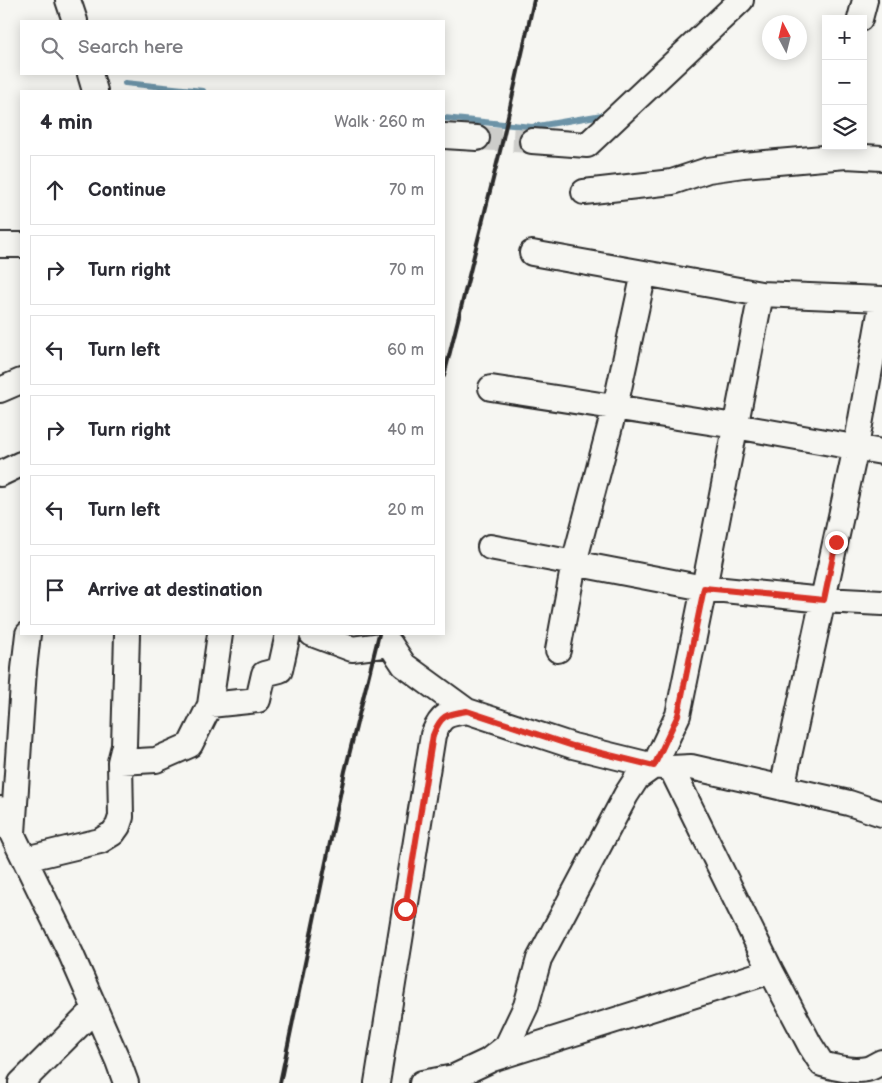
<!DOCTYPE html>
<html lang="en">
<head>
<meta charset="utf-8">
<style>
	body { margin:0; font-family:"Balsamiq Sans",sans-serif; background:#f2f2f3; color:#2b2b33 }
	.controls { position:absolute; right:15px; top:15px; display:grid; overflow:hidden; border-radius:0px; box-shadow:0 2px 12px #0003 }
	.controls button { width:45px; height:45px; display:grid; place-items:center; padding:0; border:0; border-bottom:1px solid #e1e1e2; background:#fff; color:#2b2b33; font:25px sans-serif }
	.compass { position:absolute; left:762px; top:15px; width:45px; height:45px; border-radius:50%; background:#fff; box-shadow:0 2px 12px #0003; rotate:353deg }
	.stop { position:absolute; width:15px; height:15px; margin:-11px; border:4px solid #d93025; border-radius:50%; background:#fff }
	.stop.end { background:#d93025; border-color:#fff; box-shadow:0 1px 5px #0008 }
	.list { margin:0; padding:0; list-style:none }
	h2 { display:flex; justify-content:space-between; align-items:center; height:65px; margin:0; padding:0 20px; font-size:21px }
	h2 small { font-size:16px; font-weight:400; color:#7c7c81 }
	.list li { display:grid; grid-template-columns:32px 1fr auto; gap:15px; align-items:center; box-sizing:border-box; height:70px; margin:0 10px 10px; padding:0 10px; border:1px solid #e1e1e2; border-radius:0px }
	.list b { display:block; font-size:19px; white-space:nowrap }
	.list em { font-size:16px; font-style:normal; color:#7c7c81 }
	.icon { flex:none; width:28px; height:28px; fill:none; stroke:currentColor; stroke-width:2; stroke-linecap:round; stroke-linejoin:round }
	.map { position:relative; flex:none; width:882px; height:1083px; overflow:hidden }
	.search { position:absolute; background:#fff; box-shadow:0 2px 12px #0003; left:20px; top:20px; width:425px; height:55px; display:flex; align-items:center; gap:12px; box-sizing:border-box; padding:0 18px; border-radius:0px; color:#7c7c81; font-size:19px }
	.panel { position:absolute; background:#fff; box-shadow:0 2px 12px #0003; left:20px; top:90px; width:425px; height:545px; border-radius:0px }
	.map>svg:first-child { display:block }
</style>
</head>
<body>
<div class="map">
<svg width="882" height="1083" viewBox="0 0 882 1083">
	<rect width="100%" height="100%" fill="#f6f6f2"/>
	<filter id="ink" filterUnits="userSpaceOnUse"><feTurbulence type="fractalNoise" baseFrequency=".02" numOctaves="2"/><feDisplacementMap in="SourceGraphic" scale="10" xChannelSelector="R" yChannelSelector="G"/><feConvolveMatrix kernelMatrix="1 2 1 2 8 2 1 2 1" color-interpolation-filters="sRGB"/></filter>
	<g filter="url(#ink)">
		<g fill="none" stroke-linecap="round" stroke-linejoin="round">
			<path stroke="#6c93a7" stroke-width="6" d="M125,83L203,91
				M444,118L532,127L608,114"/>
			<path stroke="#cdcdca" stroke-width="24" stroke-dasharray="24 12" stroke-linecap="butt" d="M477,138L532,141"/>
			<defs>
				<path id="minor" d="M68,0L75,21
					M860,19L865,0
					M90,74L95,91
					M444,136L477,138
					M532,141L587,145L741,0
					M584,192L672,182L708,170L743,165L846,156L882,158
					M0,245H21
					M532,253L761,294L882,299
					M491,388L735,426L882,452
					M0,390L21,381
					M0,474L21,464
					M490,547L704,588L824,600L882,603
					M312,634L352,649L390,644L404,665L467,711
					M558,650L574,563L615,407L644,273
					M210,705L258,700L264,674L280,670L288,634
					M120,762L156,760L190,745L210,705L220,634
					M671,768L771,971L810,1045L822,1064C836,1068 852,1072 867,1069C872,1068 877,1064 882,1062
					M782,788L856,447L882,302
					M0,809L71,954L118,1061L126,1083
					M13,833L24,669L28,634
					M25,859L100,841L113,833L118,826L121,817L120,762L124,746L127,634
					M492,1059L771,971
					M21,1083L95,1009
					M377,1083L433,735C441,715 446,714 467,711L573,746L654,766L671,768L691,767L849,803L882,814
					M422,1083L454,1077L488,1061L507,1046L526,1006L539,959L626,795L637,778L654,766L678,715L704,588L761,294"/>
			</defs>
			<use href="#minor" stroke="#2b2b2b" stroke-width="28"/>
			<use href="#minor" stroke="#f6f6f2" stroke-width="24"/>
			<path stroke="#2b2b2b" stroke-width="4" d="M444,376L501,147L534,0
				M280,1083L345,771L379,634"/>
		</g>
	</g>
	<g fill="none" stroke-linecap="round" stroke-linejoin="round" filter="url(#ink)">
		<path stroke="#d93025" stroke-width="6" d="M405,909L433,735C441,715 446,714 467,711L573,746L654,766L678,715L704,588L824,600L836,542"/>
	</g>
</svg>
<div class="controls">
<button>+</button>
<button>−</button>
<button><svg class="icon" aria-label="layers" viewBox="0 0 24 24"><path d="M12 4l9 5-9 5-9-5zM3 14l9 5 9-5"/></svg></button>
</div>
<svg class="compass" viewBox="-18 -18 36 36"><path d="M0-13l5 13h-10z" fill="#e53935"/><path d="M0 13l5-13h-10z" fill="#7c7c81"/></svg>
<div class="stop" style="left:405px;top:909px"></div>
<div class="stop end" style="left:836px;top:542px"></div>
<div class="search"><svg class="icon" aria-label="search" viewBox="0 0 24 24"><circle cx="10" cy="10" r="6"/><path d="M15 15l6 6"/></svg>Search here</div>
<section class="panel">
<h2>4 min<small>Walk · 260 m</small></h2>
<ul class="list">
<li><svg class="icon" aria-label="ahead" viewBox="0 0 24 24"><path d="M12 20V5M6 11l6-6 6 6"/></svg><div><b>Continue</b></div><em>70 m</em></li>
<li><svg class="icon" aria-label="right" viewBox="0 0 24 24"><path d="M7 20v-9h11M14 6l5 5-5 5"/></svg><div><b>Turn right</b></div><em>70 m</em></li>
<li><svg class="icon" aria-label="left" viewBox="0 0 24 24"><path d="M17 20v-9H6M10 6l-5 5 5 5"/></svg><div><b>Turn left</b></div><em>60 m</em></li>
<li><svg class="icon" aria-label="right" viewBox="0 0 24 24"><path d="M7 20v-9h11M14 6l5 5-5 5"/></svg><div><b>Turn right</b></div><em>40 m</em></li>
<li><svg class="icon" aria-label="left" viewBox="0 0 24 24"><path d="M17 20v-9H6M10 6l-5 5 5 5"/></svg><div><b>Turn left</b></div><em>20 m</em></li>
<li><svg class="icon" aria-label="arrive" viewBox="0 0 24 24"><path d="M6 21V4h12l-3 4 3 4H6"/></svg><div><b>Arrive at destination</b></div></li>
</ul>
</section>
</div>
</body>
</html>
